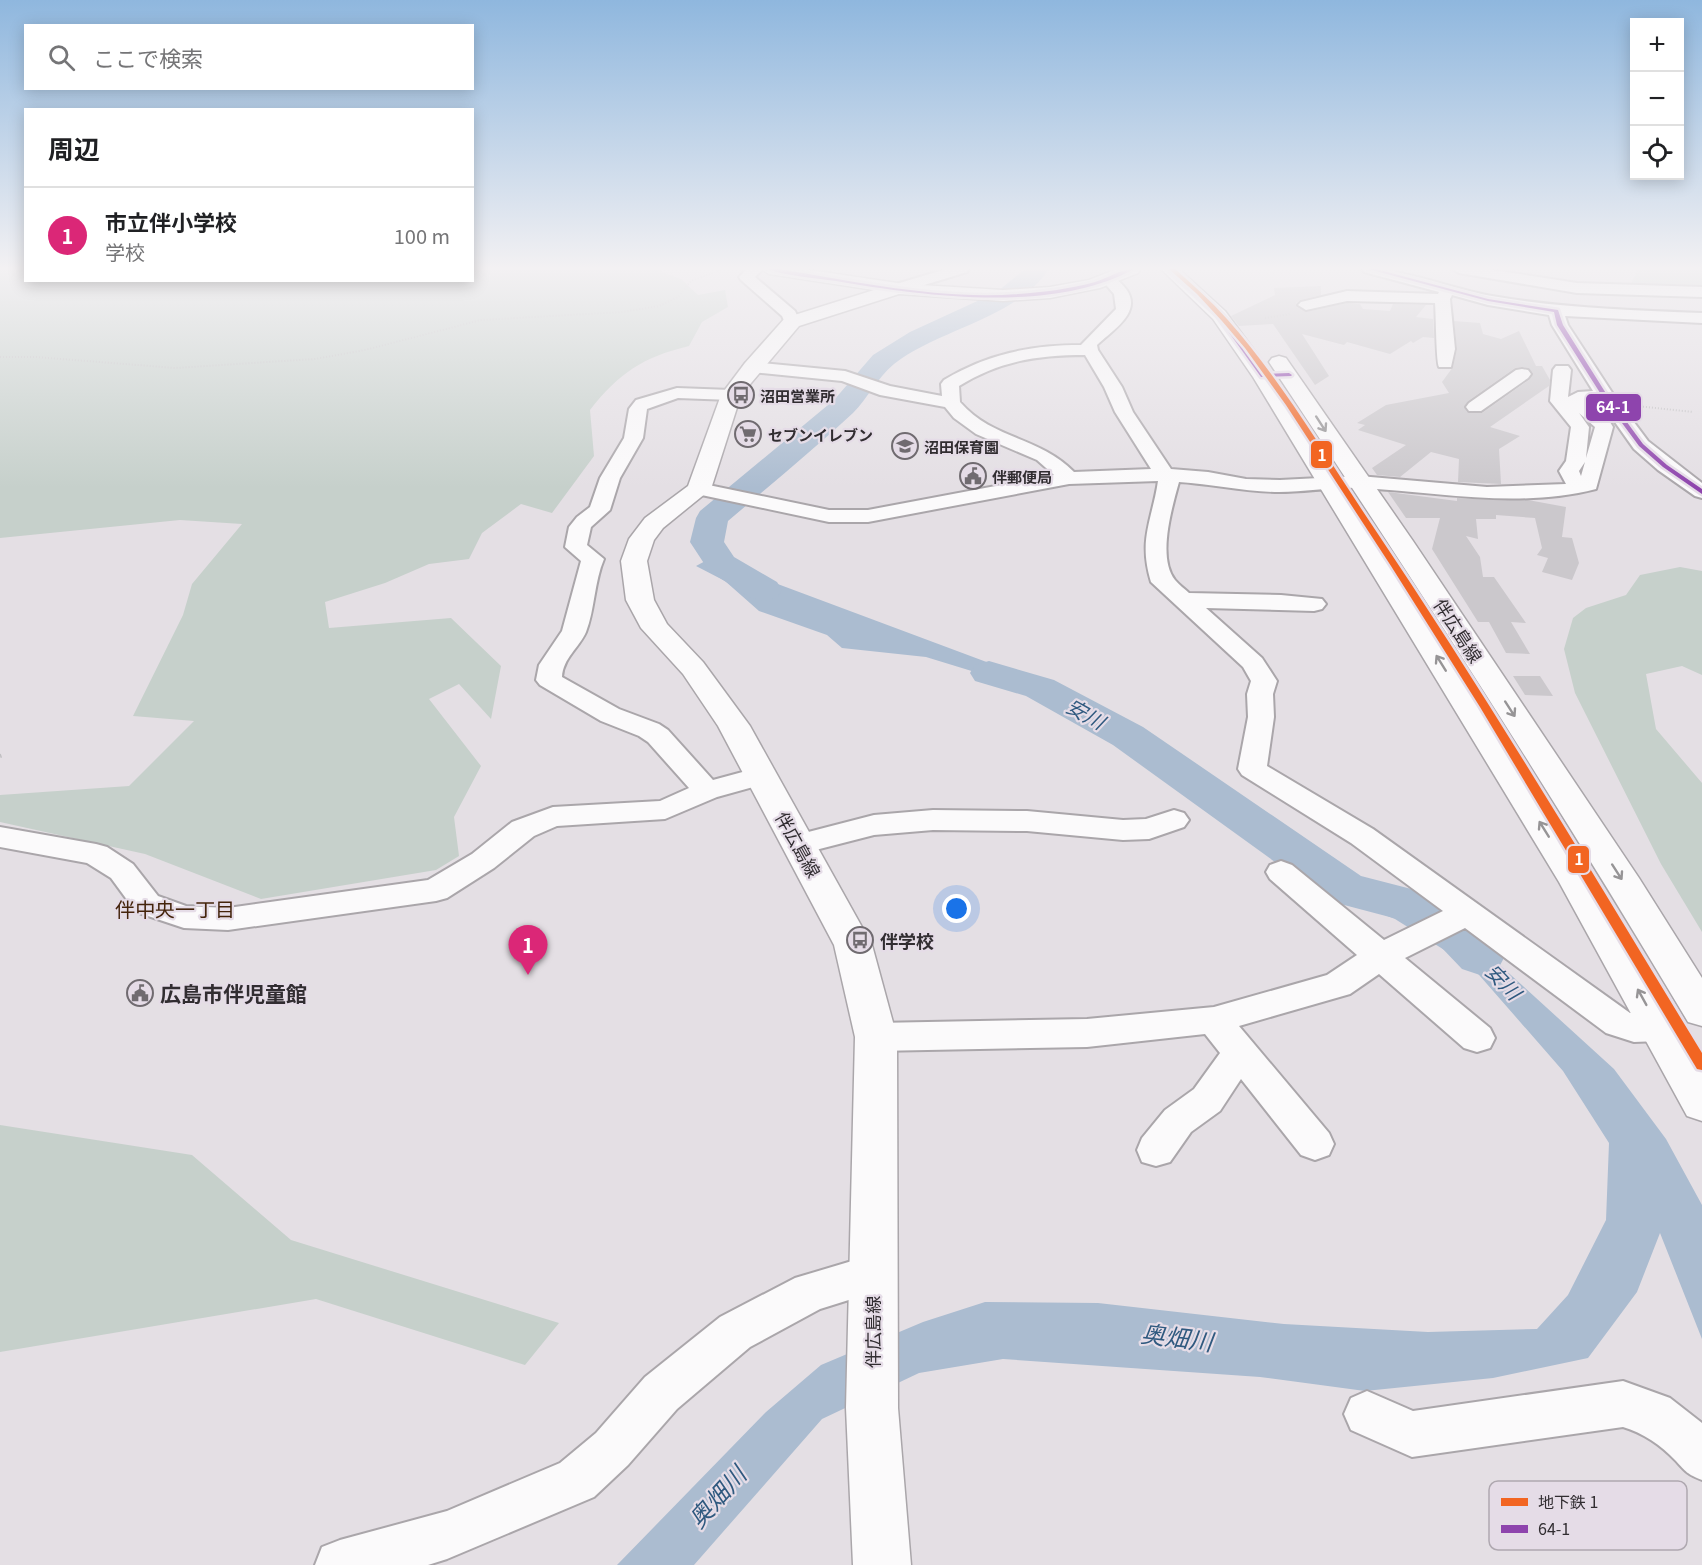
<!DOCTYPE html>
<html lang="ja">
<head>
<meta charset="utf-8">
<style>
	body { margin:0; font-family:Georgia,"Noto Sans JP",serif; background:#f2f2f2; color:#202124 }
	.controls { position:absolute; right:18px; top:18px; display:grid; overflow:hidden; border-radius:0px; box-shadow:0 3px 15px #0003 }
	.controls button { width:54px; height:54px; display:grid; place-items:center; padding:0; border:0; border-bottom:2px solid #e0e0e0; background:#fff; color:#202124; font:30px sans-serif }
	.you { position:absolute; left:957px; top:909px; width:21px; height:21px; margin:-15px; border:4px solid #fff; border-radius:50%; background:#1a73e8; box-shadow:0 0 0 9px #1a73e833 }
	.badge { display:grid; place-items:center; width:39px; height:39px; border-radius:50%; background:#db2777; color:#fff; font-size:20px; font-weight:700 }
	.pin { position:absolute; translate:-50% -50px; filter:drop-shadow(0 2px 3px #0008) }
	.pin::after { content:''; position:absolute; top:32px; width:21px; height:18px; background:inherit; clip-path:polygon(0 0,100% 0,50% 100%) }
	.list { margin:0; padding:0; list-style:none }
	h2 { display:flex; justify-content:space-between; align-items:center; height:78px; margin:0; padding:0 24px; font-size:26px }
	h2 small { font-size:20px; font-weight:400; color:#757577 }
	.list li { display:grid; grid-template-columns:39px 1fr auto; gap:18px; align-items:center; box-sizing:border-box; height:96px; padding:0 24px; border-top:2px solid #e0e0e0 }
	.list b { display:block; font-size:22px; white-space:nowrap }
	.list p { margin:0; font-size:20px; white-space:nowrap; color:#757577 }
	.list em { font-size:20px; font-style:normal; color:#757577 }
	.icon { flex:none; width:33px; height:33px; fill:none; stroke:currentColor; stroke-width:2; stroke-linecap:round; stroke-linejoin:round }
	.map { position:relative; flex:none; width:1702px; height:1565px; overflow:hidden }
	.search { position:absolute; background:#fff; box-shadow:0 3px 15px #0003; left:24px; top:24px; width:450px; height:66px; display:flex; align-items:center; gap:15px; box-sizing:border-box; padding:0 21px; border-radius:0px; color:#757577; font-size:22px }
	.panel { position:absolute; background:#fff; box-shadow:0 3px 15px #0003; left:24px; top:108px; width:450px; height:174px; border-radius:0px }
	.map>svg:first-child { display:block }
</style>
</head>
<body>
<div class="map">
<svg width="1702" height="1565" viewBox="0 0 1702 1565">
	<rect width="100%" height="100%" fill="#e4dfe4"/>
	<path fill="#c6d0cb" d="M0,269H25L26,280H472L473,269H662V272L681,279L698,295L725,290L728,307L702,322L689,346C643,357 619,373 590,410L594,456L552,513L521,504L482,533L469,559L429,564L385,583L325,602L329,628L451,618L501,666L491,719L459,684L429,699L481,766L454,817L459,856L436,870L261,899L145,854L0,822V795L129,786L194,721L133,716L183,615L192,584L242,524L180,520L0,538Z
		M1638,269H1702V290L1637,286L1631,284Z
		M1680,567L1702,571V675L1682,666L1646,674L1656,729L1702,783V932L1661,864L1575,693L1564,649L1573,618L1586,608L1626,595L1640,575Z
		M0,1125L192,1155L291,1240L559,1323L525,1365L316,1299L0,1352Z"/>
	<path fill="#abbcd0" d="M722,552L775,583L1051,686L1039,696L1001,680L926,657L842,648L827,635L759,611L725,581L696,566Z
		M1357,882L1413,897L1490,956L1614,1069L1666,1139L1702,1205V1339L1660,1233L1637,1292L1588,1358L1493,1378L1365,1391L1260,1377L1003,1359L919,1373L822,1419L694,1565H617L766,1412L821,1365L923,1322L985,1302L1098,1303L1284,1324L1428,1332L1537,1329L1568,1295L1606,1220L1609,1143L1563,1071L1473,968L1395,919L1352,902Z"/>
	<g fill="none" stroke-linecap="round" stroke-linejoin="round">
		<path fill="#abbcd0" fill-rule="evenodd" d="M1025,269H1049C1014,320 941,328 894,364C877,378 868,398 853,413C812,451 769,486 728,521L724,542L734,557L777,582L782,590L777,598L764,601L751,598L709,571L690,542L696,518L700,511L834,400L873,355L910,332L997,292Z
			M989,661L1054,680L1143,727L1361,876L1454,900L1498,943L1505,956L1498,969L1480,975L1462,969L1420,925L1329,901L1113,745L1026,696L975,681L970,673L975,665Z"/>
	</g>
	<path fill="#cbc8cc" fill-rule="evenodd" d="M1321,286V295L1300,300L1296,303L1297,307L1306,312L1347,303L1360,304L1363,309L1390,311L1393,304L1426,305L1416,317L1433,319L1434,338L1423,337L1413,343L1411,341L1390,354L1347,342L1344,345L1302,334L1329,376L1315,385L1273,324L1239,326L1231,316L1275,295L1274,288Z
		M1454,321L1480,323L1483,334L1501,339L1519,331L1536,366H1542L1550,380L1549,386L1490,427L1520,436L1499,449L1501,484L1458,482L1459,459L1431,452L1400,477L1377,475L1372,468L1406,445L1358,430L1365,425L1357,423L1386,405L1449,393L1442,382L1453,367L1457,349ZM1522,367L1528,368L1533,373L1529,380L1482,413L1467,412L1464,407L1468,401L1515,368Z
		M1388,492L1457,501V498L1528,500L1566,507L1562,537L1572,538L1579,563L1572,580L1542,572L1548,558L1537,555L1542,548L1535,518L1496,515V519H1476L1478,539L1466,536L1480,557L1483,577H1494L1526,623L1511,622L1530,654L1506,653L1489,622H1478L1432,549L1440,518H1406Z
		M1513,676H1540L1553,696L1525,695Z"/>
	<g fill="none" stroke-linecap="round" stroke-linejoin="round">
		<defs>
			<path id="minor" d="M747,269H763L755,277L795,311L800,322L798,325H786L782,316L741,280L739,277Z
				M946,269H969L967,272L898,293L890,288L893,285Z
				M1362,269C1407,269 1448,288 1492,296C1561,308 1631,310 1702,313V323L1565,316L1568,325L1613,394L1648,441L1702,483V498L1695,496L1658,470L1634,449L1600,401H1586L1605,414L1613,427L1596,489C1519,509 1439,492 1361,488C1333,487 1306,492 1279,492C1245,492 1213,484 1179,482C1172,507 1157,558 1175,580C1179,585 1185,589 1189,593L1281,595L1322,599L1326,604L1322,609L1314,611L1206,608L1262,658L1277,681L1273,694L1274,717L1267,766L1373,829L1630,1013H1659L1671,1017L1677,1027L1671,1037L1659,1041L1634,1042L1606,1033L1465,928L1405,958L1490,1028L1495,1038L1490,1048L1477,1052L1464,1048L1379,974L1350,994L1239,1026L1329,1133L1334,1144L1329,1155L1315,1160L1301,1155L1241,1079L1220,1111L1191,1132L1170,1162L1156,1166L1142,1162L1137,1150L1142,1138L1165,1110L1194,1089L1220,1053L1205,1034L1087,1047L876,1051L863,1047L858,1037L863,1027L876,1023L1087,1019L1214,1007L1327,975L1357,955L1270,879L1266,872L1270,865L1281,861L1292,865L1384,940L1443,911L1351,843L1242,775L1238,769L1248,717L1247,694L1251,681L1243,667L1151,582C1138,539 1152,521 1158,481L1069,484L868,522H829L692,493L689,489L692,485L699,483L829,510H868L1054,475L1037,460L976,434L954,418L945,407L880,395L842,381L752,372L746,371L743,367L746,363L752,362L845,371L890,386L942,396L941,384L944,380C987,354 1031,345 1081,345L1116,309L1114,294L1101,279L1108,275C1116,277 1121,283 1126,289C1143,312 1113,330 1097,345L1098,350L1122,387L1133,412L1171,469L1208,472L1246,479L1280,480L1359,476L1487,487L1566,484L1559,471L1566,461L1571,427L1550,401L1553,370L1556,366H1568L1571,370L1568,397L1578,392L1593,391L1552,325L1549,315L1488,305L1452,295L1450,299L1455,349L1451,367H1439C1436,362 1436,314 1435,303L1347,301L1306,310L1298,305L1301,302L1347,291L1438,294L1439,292L1364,272ZM1085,355L1104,387L1115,412L1151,469L1074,472C1039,436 993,440 960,402L959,386C999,361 1038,355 1085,355ZM1579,413L1595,427L1586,458L1589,427ZM1585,462L1581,476L1579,471Z
				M1452,269H1487L1577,283L1702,287V297L1577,293L1459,273Z
				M1522,369L1528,370L1531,374L1528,378L1481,411H1469L1466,407L1469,403L1516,370Z
				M677,388L731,390L737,391L740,395L737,399L731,400L678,398L647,409L643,438L620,478L610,510L591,527L587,545L604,559C594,582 595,609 586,632C579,648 563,658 562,677L619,709L659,724L668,730L713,780L761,767L771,770L775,776L771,782L717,797L665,819L557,826L534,836L494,868L447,898L436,901L228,930L184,928L136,912L111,878L87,863L0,847V827L96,844L107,847L133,864L158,896L186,906L228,908L428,880L472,854L512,822L553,807L660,801L689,788L648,742L639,736L601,721L540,685L536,680L539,665L562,631L581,561L565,547L569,527L577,517L590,507L600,478L624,438L629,409L636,400Z
				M933,810L1027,811L1123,820L1146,819L1174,810L1184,813L1189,820L1184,827L1149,839L1123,840L1027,831L933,830L874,835L800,854L789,851L785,844L789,837L874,815Z
				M872,1255L887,1260L893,1274L887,1288L820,1309L750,1347L677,1409L628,1465L594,1497L447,1559L428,1565H315L322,1547L340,1540L447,1511L560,1463L596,1433L645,1377L720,1317L795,1278Z
				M1623,1381L1670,1398L1702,1423V1480C1687,1474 1686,1472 1676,1461C1661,1445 1643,1433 1623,1427L1412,1457L1351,1430L1344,1414L1351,1398L1367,1391L1413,1411Z"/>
			<path id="major" d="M761,269H803L904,284L1003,290L1050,287L1089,280L1117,269H1140L1138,273L1100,288L1050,298L1003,301L899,294L799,326L741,395L711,489L663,528L654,540L647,561L654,600L667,624L703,662L750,726L872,945L897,1037L898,1408L911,1565H853L846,1408L855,1037L834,945L718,726L683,674L641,628L626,600L621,561L629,539L645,518L688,486L721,395L745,363L785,318L874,290L769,274Z
				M1161,269H1179L1225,311L1270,372L1590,872L1702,1064V1121L1687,1116L1559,882L1253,377L1213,319Z
				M1279,356L1286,358L1413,541L1639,878L1702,978V1026L1688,1022C1555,798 1413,579 1269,362L1272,358Z"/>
		</defs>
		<use href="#minor" stroke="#aaa6aa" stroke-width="4"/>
		<use href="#major" stroke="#aaa6aa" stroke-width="3"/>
		<path stroke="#c1c0c2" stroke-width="2" stroke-dasharray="1 2" stroke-linecap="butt" d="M1265,318L1291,314
			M0,357H36L175,368L315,359L365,350L481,320L623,312L659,306L678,297L691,281L720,270
			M1637,406L1693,412"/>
		<path stroke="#c1c0c2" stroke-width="4" stroke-dasharray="1.5 4.5" stroke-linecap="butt" d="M0,756L3,755"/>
		<use href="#minor" fill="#fbfafb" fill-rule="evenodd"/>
		<use href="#major" fill="#fbfafb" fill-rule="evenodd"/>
		<defs>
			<path id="bus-1" d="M768,269H779C856,282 941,300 1018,294C1044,292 1070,289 1095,282C1108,278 1121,269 1134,269C1052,314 924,296 836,281C815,278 786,276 768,269Z
				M1167,269H1172L1221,314L1265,374L1289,373L1292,375L1291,376L1261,377L1217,316Z
				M1368,269H1376L1488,299L1558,310L1563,325L1607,395L1643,444L1667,465L1702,489V494L1663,467L1639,446L1602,396L1557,325L1554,312L1488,301Z"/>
		</defs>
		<use href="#bus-1" stroke="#e5dce7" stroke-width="5"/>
		<use href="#bus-1" fill="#8e44ad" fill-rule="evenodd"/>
		<defs>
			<path id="metro-1" d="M1169,269H1175C1193,285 1211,301 1227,319C1282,381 1325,455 1372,525C1488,697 1594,876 1702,1053V1070L1697,1069L1480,707L1391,566L1286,405L1245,348L1222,321L1197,294Z"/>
		</defs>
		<use href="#metro-1" stroke="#e5dce7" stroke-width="5"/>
		<use href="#metro-1" fill="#f26522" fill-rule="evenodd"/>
	</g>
	<defs><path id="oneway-shaft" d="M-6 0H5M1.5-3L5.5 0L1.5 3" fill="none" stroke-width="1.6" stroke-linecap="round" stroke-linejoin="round" transform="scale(1.5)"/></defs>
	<g stroke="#969496">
		<use href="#oneway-shaft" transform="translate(1321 424) rotate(57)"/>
		<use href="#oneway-shaft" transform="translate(1441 663) rotate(-122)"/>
		<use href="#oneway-shaft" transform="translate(1510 709) rotate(57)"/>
		<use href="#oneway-shaft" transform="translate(1544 829) rotate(-122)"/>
		<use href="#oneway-shaft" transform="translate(1617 872) rotate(57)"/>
		<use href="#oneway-shaft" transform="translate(1642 997) rotate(-119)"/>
	</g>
	<linearGradient id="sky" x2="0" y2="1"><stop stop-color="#8fb7de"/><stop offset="0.55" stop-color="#f3f1f3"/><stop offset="1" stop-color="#f3f1f3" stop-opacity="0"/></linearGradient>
	<rect width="1702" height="488" fill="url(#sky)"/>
	<defs>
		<symbol id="bus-ring" viewBox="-11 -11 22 22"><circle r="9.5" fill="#e5dce7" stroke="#706b70" stroke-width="1.5"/><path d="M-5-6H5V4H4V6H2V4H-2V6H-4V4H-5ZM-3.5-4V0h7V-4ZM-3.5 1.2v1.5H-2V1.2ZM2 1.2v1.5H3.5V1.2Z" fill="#706b70"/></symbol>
		<symbol id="supermarket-ring" viewBox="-11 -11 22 22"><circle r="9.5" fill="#e5dce7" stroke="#706b70" stroke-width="1.5"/><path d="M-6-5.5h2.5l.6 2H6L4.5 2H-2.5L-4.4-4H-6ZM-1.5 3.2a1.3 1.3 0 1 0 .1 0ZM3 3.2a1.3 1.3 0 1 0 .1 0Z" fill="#706b70"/></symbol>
		<symbol id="school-ring" viewBox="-11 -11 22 22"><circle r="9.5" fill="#e5dce7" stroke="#706b70" stroke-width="1.5"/><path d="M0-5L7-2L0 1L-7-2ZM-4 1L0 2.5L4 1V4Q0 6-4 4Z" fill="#706b70"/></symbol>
		<symbol id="civic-ring" viewBox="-11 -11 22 22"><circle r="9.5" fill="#e5dce7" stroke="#706b70" stroke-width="1.5"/><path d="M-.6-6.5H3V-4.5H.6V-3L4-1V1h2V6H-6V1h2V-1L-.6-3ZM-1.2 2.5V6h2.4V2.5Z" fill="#706b70"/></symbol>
	</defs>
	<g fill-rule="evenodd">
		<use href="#bus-ring" x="726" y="380" width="30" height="30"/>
		<use href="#supermarket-ring" x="733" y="419" width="30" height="30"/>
		<use href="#school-ring" x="890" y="431" width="30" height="30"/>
		<use href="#civic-ring" x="958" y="461" width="30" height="30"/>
		<use href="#bus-ring" x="845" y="925" width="30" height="30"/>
		<use href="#civic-ring" x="125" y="978" width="30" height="30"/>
	</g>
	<g text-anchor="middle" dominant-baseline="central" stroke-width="4.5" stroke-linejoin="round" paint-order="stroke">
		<g font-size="15" font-weight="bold" fill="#312d31" stroke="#e5dce7" text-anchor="start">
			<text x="760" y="395">沼田営業所</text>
			<text x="768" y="434">セブンイレブン</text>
			<text x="924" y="446">沼田保育園</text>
			<text x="992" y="476">伴郵便局</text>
		</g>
		<g font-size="18" fill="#312d31" stroke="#e5dce7">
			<text transform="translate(1459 630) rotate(57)">伴広島線</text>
			<text transform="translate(799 844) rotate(61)">伴広島線</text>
			<text transform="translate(872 1332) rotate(-90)">伴広島線</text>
		</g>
		<g font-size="18" font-weight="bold" fill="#312d31" stroke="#e5dce7" text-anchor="start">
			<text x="880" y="940">伴学校</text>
		</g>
		<g font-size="20" font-style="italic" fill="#2f597f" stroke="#e5dce7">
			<text transform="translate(1086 713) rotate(29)">安川</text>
			<text transform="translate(1504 981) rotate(46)">安川</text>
		</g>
		<g font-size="20" fill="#44240c" stroke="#e5dce7">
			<text x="175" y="908">伴中央一丁目</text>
		</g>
		<g font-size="21" font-weight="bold" fill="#312d31" stroke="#e5dce7" text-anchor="start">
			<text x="160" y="993">広島市伴児童館</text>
		</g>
		<g font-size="24" font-style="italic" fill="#2f597f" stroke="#e5dce7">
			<text transform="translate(1177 1336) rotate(7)">奥畑川</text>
			<text transform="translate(716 1496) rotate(-48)">奥畑川</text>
		</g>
	</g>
	<rect x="1489" y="1481" width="198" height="69" rx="9" fill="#e5dce7" stroke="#afa8b0" stroke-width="1.5"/>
	<rect x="1501" y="1498" width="27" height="8" fill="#f26522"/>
	<rect x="1501" y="1525" width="27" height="8" fill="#8e44ad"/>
	<g font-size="16" fill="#312d31">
		<text x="1538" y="1508">地下鉄 1</text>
		<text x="1538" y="1535">64-1</text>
	</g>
	<g stroke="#e5dce7" stroke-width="2">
		<rect x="1585" y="393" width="57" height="29" rx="6" fill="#8e44ad"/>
		<rect x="1310" y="440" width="23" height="29" rx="6" fill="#f26522"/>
		<rect x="1567" y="845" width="23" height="29" rx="6" fill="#f26522"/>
	</g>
	<g font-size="16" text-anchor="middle" font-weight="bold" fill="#fff">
		<text x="1613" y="413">64-1</text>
		<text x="1322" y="461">1</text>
		<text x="1579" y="865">1</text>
	</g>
</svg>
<div class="controls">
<button>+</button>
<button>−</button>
<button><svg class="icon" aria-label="locate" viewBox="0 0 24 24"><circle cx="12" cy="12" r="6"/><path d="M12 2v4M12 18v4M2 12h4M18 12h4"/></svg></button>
</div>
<div class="you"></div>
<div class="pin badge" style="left:528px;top:975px">1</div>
<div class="search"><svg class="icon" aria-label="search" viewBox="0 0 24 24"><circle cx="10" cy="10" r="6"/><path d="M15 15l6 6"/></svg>ここで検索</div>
<section class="panel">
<h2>周辺<small></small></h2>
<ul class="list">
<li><span class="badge">1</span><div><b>市立伴小学校</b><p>学校</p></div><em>100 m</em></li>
</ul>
</section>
</div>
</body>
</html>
